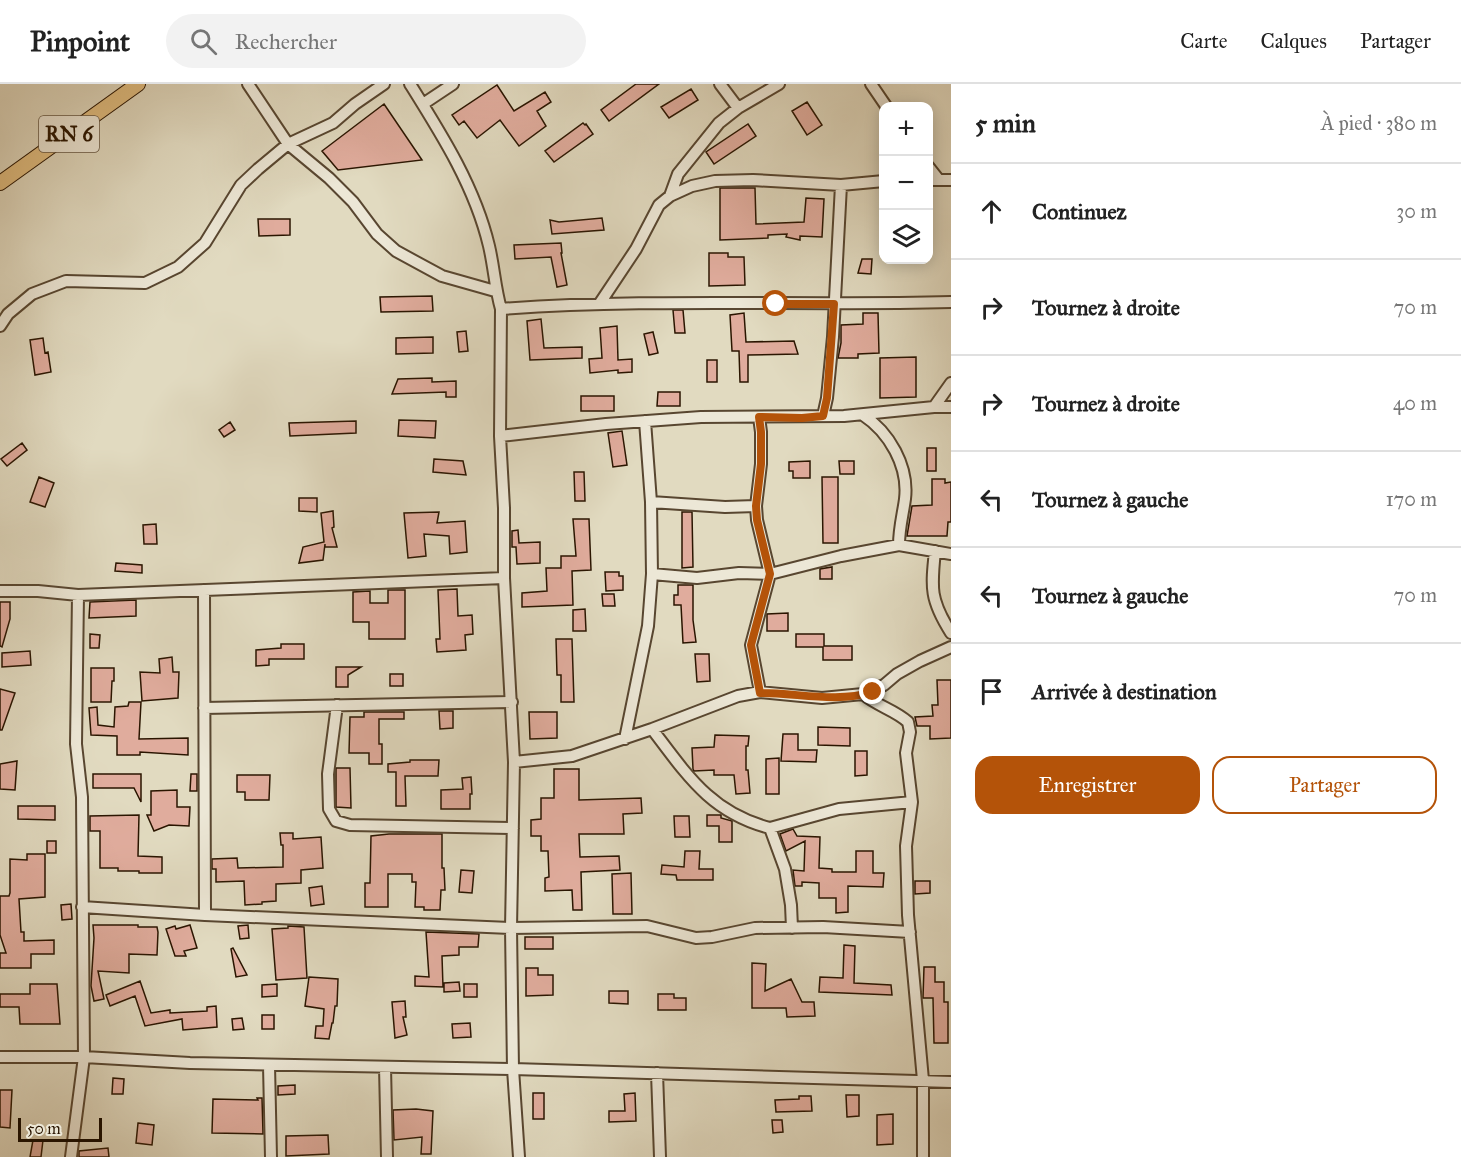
<!DOCTYPE html>
<html lang="fr">
<head>
<meta charset="utf-8">
<style>
	body { margin:0; font-family:"IM FELL Great Primer",serif; background:#f2f2f2; color:#222 }
	.controls { position:absolute; right:18px; top:18px; display:grid; overflow:hidden; border-radius:12px; box-shadow:0 3px 15px #0003 }
	.controls button { width:54px; height:54px; display:grid; place-items:center; padding:0; border:0; border-bottom:2px solid #e0e0e0; background:#fff; color:#222; font:30px sans-serif }
	.scale { position:absolute; left:18px; bottom:15px; width:84px; box-sizing:border-box; padding-left:6px; border:3px solid #2a1500; border-top:0; font-size:16px; line-height:21px; white-space:nowrap; color:#2a1500; -webkit-text-stroke:4px #ece7d6; paint-order:stroke }
	.stop { position:absolute; width:18px; height:18px; margin:-14px; border:4px solid #b45309; border-radius:50%; background:#fff }
	.stop.end { background:#b45309; border-color:#fff; box-shadow:0 2px 6px #0008 }
	.list { margin:0; padding:0; list-style:none }
	h2 { display:flex; justify-content:space-between; align-items:center; height:78px; margin:0; padding:0 24px; font-size:26px }
	h2 small { font-size:20px; font-weight:400; color:#767676 }
	.list li { display:grid; grid-template-columns:39px 1fr auto; gap:18px; align-items:center; box-sizing:border-box; height:96px; padding:0 24px; border-top:2px solid #e0e0e0 }
	.list b { display:block; font-size:22px; white-space:nowrap }
	.list em { font-size:20px; font-style:normal; color:#767676 }
	.actions { display:flex; gap:12px; padding:18px 24px }
	.actions a { flex:1; padding:14px 0; border:2px solid #b45309; border-radius:18px; text-align:center; font-size:21px; color:#b45309 }
	.actions .main { background:#b45309; color:#fff }
	.icon { flex:none; width:33px; height:33px; fill:none; stroke:currentColor; stroke-width:2; stroke-linecap:round; stroke-linejoin:round }
	.map { position:relative; flex:none; width:951px; height:1073px; overflow:hidden }
	header { display:flex; align-items:center; gap:36px; box-sizing:border-box; height:84px; padding:0 30px; background:#fff; border-bottom:2px solid #e0e0e0 }
	header strong { font-size:28px }
	nav { display:flex; gap:33px; margin-inline-start:auto; font-size:21px }
	.search { width:420px; height:54px; background:#f2f2f2; display:flex; align-items:center; gap:15px; box-sizing:border-box; padding:0 21px; border-radius:33px; color:#767676; font-size:22px }
	main { display:flex }
	aside { flex:1; background:#fff }
	.map>svg:first-child { display:block }
</style>
</head>
<body>
<header>
<strong>Pinpoint</strong>
<div class="search"><svg class="icon" aria-label="search" viewBox="0 0 24 24"><circle cx="10" cy="10" r="6"/><path d="M15 15l6 6"/></svg>Rechercher</div>
<nav><a>Carte</a><a>Calques</a><a>Partager</a></nav>
</header>
<main>
<div class="map">
<svg width="951" height="1073" viewBox="0 0 951 1073">
	<rect width="100%" height="100%" fill="#e1dac0"/>
	<filter id="stains"><feTurbulence type="fractalNoise" baseFrequency=".00333" numOctaves="4"/><feColorMatrix values="0 0 0 0 .2 0 0 0 0 .09 0 0 0 0 .02 0 0 0 .5 -.17"/></filter>
	<radialGradient id="worn" r=".72"><stop offset=".6" stop-color="#630" stop-opacity="0"/><stop offset="1" stop-color="#630" stop-opacity=".3"/></radialGradient>
	<path fill="#e0ac9d" stroke="#2a1500" stroke-width="1.5" d="M636,0H659L609,37L601,26Z
		M497,1L514,27L545,8L551,18L537,27L546,42L519,62L500,36L477,54L464,37L459,41L452,31Z
		M691,5L698,16L669,34L661,23Z
		M807,18L822,41L807,51L792,27Z
		M384,20L422,76L338,86L322,67Z
		M583,39L585,41L586,40L593,50L554,78L545,67Z
		M748,40L756,52L714,80L706,68Z
		M720,104H755L756,140L804,138L806,114L824,115L822,153L800,152V156L786,153L787,150L768,151V154L720,156Z
		M602,134L604,146L552,150L550,136L559,138Z
		M258,135H290V151L259,152Z
		M561,159L562,169H561L567,201L557,203L551,173L515,175L514,161Z
		M709,169H728V173H744L745,201L709,202Z
		M862,175H872L871,190L858,189Z
		M432,212L433,227L381,228L380,213Z
		M673,226H683L685,249H675Z
		M744,229L746,258L794,257L798,270L748,271V298H740L739,267H732L730,231Z
		M863,229H878L879,269L858,270V274H838L841,259V241L863,240Z
		M541,235L544,264L582,263V274L530,276L527,237Z
		M617,242L618,276L632,275V288L618,289V286L590,289L589,275L602,274L600,244Z
		M466,247L468,267L459,268L457,248Z
		M653,248L658,269L649,271L644,250Z
		M433,253V269L396,270V254Z
		M43,254L45,269L48,268L51,288L35,291L30,256Z
		M916,273V313L880,314V274Z
		M707,276H717V298H707Z
		M432,294V298L456,297V313H446V308L392,310L398,295Z
		M658,308H680V322H657Z
		M581,312H614V327H581Z
		M399,336L436,337L435,354L398,352Z
		M356,337V349L290,352L289,339Z
		M230,338L235,346L224,353L219,346Z
		M622,347L627,381L613,383L608,349Z
		M22,359L27,366L7,382L1,375Z
		M927,364H936V387H927Z
		M434,375L463,377L466,391L433,388Z
		M810,377V394H793V387H789V378Z
		M839,377H854V390H840Z
		M574,388H584L585,417H575Z
		M39,393L54,399L45,423L30,418Z
		M822,393H838V459H823Z
		M932,395H945V399L951,398V438H948L947,452H907L912,422L932,421Z
		M299,414H317V428L299,427Z
		M333,427L334,443L332,444L337,463H325V460L323,476L299,479L303,463L324,458L321,429Z
		M439,428L437,439L465,437L467,468L450,470L449,452L424,450L426,472L408,474L404,429Z
		M682,428H692L693,483L682,484Z
		M573,435H589L591,486L572,487L573,521L522,523V509L547,507L546,484H561V472H576Z
		M156,440L157,460H144L143,441Z
		M518,446L519,459L540,458V479L517,480L516,463H512V447Z
		M116,479L142,481V489L115,487Z
		M832,483V495H820V485Z
		M605,488H619V492H623V506L606,507Z
		M678,501H693V536L696,558L683,559L681,521H674V511H678Z
		M457,505L458,532L472,531L473,550L465,551L466,566L437,568L436,555H440L438,506Z
		M388,506H405V555H369V538H353V508L370,507V519H388Z
		M602,510H614L615,522H603Z
		M136,516V532L89,534L90,518Z
		M0,518H10V535L2,563L0,562Z
		M585,525L586,547H573V526Z
		M788,529V547H767V530Z
		M90,550L100,551L99,564H90Z
		M796,550H824V562H852V576H823V563H796Z
		M556,555H572L574,618H561V591H557Z
		M281,560H304V575H269V581L256,582V566L281,564Z
		M30,567L31,581L2,583V569Z
		M695,570H709L710,597L697,598Z
		M172,573L173,588H179L178,614L142,617L140,588L160,589L159,575Z
		M336,583H361L348,591V603H336Z
		M91,584H114V597H112L111,618H91Z
		M390,590H403V602H390Z
		M937,596H951V654L930,655V642H917L915,633L933,632L932,621H938Z
		M0,605L15,609L2,646H0Z
		M129,618H141L139,655L188,654V671L140,668V671H117V652L91,651L89,624L97,623L98,641L114,643L115,623L128,622Z
		M439,627H453V644L440,645Z
		M364,628H404V635H379V660H382V680H369V669H349L350,633H364Z
		M529,628H557V654L530,655Z
		M818,643L850,644V662L818,661Z
		M783,650H798V666H817L816,678L781,677Z
		M715,651L749,652L748,662H746V686H748L750,709L736,710L734,691H714V686L694,687L693,685L692,664L714,663Z
		M855,667H867V691L855,692Z
		M779,674V710H766V675Z
		M410,676H439L438,692H405L406,722H396V688H388V680L410,678Z
		M17,677L15,706L0,705V680Z
		M336,684H350L351,724L336,723Z
		M554,685H579V716L641,714L642,729L623,730L624,750H579L580,773L619,772L620,786L581,788L582,826H573L572,806L545,807V794L549,793L548,767H541V752H531V736L541,735V714H554Z
		M93,690H141V718L134,704H93Z
		M191,690H197V707H190Z
		M237,691H270L269,716H245V708H237Z
		M471,693L472,710H470V725H441V706L463,705L462,694Z
		M177,706V723H190L189,742L169,741L154,747L147,731H151V707Z
		M18,722H55V736L18,735Z
		M139,731L138,772L162,773V789H139V787H118V784H100V747H90V732Z
		M707,731H721V734L732,737V758H719V742H707Z
		M674,732H689L690,753H675Z
		M793,745L797,752L820,753L819,784L832,785V788H856V767H873V789H884L883,803L848,802V828L836,829V814H819V799L802,798V802H795L793,786L804,787L805,757L786,767L780,750Z
		M280,749H293V755L321,753L323,784L301,786V799L276,800V817L262,818V820L245,821L244,797L216,798V785H212V775L237,774L238,784L283,783V761H281Z
		M389,750H442V784H444L445,806H441L440,826H424V823H415L416,798H412V790H388V823H365V799H370L371,752Z
		M47,757H56V769H47Z
		M685,767H700L699,785H713V796H677L676,791L661,790L662,781L684,783Z
		M27,770H45V813L19,815L21,848H24V857L54,856V870H31V884H0V869H6L0,851V812H9L10,809V775L27,776Z
		M461,786L474,787L472,809L459,808Z
		M631,789L632,830H613L612,790Z
		M915,797H930V809L915,810Z
		M322,802L324,820L311,822L309,804Z
		M71,820L72,835L62,836L61,821Z
		M93,841H138V843H157L158,848L157,871L129,870V889L98,887L104,915L94,917L91,902L94,854Z
		M190,841L197,864L184,867L186,872H175L166,845L175,842L176,845Z
		M248,841L249,854L240,855L238,842Z
		M288,842L304,843L307,894L276,896L272,845L288,844Z
		M426,848L479,850L478,863H459V871L442,872L443,903L415,902V892L429,893Z
		M525,853H553V865H525Z
		M844,861L855,862L854,899L891,901L892,911L819,908L820,893L843,894Z
		M233,864L247,891L236,893L231,865Z
		M752,879L766,880L765,907L791,895L802,918H814L815,932L787,933L786,924H752Z
		M924,883H935V898H944V918H948V959H934L933,914H923Z
		M526,884H538V891H553V911L526,912Z
		M309,893L338,895L337,922H335L333,939H332L329,955L315,954L316,942H323L324,925L305,922Z
		M140,897L151,929L170,926V929L207,927V923L216,922L217,943L183,946L182,935L145,942L135,912L110,922L106,911Z
		M459,898L460,907L444,908V899Z
		M30,900H57L60,940H20L19,923H0V910H30Z
		M277,900V912L262,913V901Z
		M464,900H477V913H464Z
		M609,907H628V920L609,919Z
		M658,910H674V914H686V926H658Z
		M405,917L406,933H403L407,951L395,954L392,918Z
		M262,931H274V945H262Z
		M242,934L244,945L233,946L232,935Z
		M470,939L471,953L453,954L452,940Z
		M113,994L124,995L123,1010H112Z
		M295,1001V1010L278,1011V1002Z
		M0,1006H12L10,1044L0,1043Z
		M533,1009H544V1035H533Z
		M635,1009L636,1037L609,1038V1027H625L624,1010Z
		M846,1011H859V1032L847,1033Z
		M799,1012H811L812,1027L776,1028L775,1016L799,1015Z
		M257,1014H262L263,1050L212,1049L213,1015L258,1016Z
		M416,1025L433,1027L431,1070H421L422,1053L394,1056L393,1026Z
		M893,1030V1060L877,1061V1031Z
		M772,1036H782L783,1048L773,1049Z
		M138,1039L154,1041L152,1061L136,1059Z
		M328,1051L329,1070L286,1072V1052Z
		M33,1056H43L41,1073H30Z
		M108,1064L109,1073H79V1067Z"/>
	<g fill="none" stroke-linecap="round" stroke-linejoin="round">
		<defs>
			<path id="minor" d="M248,0L288,60L329,94L353,118L377,150L396,167L442,192L495,207
				M410,0C442,51 475,103 489,162C494,183 495,204 501,225L500,352L504,424V494L514,678L511,844L513,985L519,1073
				M720,0L738,24
				M871,0L886,22
				M423,20L453,0
				M928,82L939,96
				M928,96H951
				M670,112L678,90L719,39L738,24L779,0
				M600,219L636,165L659,121L670,112L692,102L715,97L753,96L841,101L884,97
				M501,225C651,214 801,222 951,218
				M0,242L8,230L32,210L66,197L145,199L178,183L205,159L241,101L258,85L288,60L333,39L355,20L384,0
				M934,323L951,299
				M863,331C889,348 909,382 905,415C903,430 899,444 899,461
				M823,332L827,314L833,253L841,101
				M759,333L761,348V380L756,422L757,436L770,490L751,561L760,608
				M500,352L606,340L701,333L844,332L934,323H951
				M651,418L725,423L756,422
				M935,467C931,504 930,516 951,549
				M652,490L697,494L739,489L770,490L841,472L899,461L951,470
				M204,506L205,831
				M0,507H38L78,511L504,494
				M863,610C877,622 895,626 908,638L910,648L906,669L912,718L906,762L908,831L923,996V1073
				M337,621L328,690L329,725L336,737L350,741L513,744
				M204,624L512,618
				M652,645C687,691 711,729 770,744L839,725L912,718
				M625,655L648,542L652,490L651,418L645,337
				M514,678L572,672L652,645L738,612L760,608L822,614L863,610L884,601L897,590L920,577L951,563
				M770,744L785,785L791,821L792,844
				M82,823L205,831L511,844L647,842L696,854L712,853L755,844L823,843L910,848
				M0,973H84L190,979L513,985L951,998
				M269,981L271,1073
				M385,983L387,1073
				M657,989L660,1073
				M71,1073L84,973L82,713L76,660L78,511"/>
			<path id="major" d="M0,99L138,0"/>
		</defs>
		<use href="#minor" stroke="#584630" stroke-width="14"/>
		<use href="#major" stroke="#2a1500" stroke-width="16"/>
		<use href="#minor" stroke="#ece7d6" stroke-width="10"/>
		<use href="#major" stroke="#e0bd80" stroke-width="14"/>
	</g>
	<g fill="none" stroke-linecap="round" stroke-linejoin="round">
		<path stroke="#b45309" stroke-width="8" d="M776,220H834L827,314L823,332L802,334L759,333L761,348V380L756,422L757,436L770,490L751,561L760,609C799,609 835,619 873,608"/>
	</g>
	<g text-anchor="middle" dominant-baseline="central" stroke-width="4.5" stroke-linejoin="round" paint-order="stroke">
		<rect fill="#ece7d6" stroke="#645440" stroke-width="1.5" x="39" y="32" width="60" height="36" rx="4.5"/>
		<g font-size="21" font-weight="bold" fill="#2a1500">
			<text x="69" y="50">RN 6</text>
		</g>
	</g>
	<rect width="100%" height="100%" filter="url(#stains)"/>
	<rect width="100%" height="100%" fill="url(#worn)"/>
</svg>
<div class="controls">
<button>+</button>
<button>−</button>
<button><svg class="icon" aria-label="layers" viewBox="0 0 24 24"><path d="M12 4l9 5-9 5-9-5zM3 14l9 5 9-5"/></svg></button>
</div>
<div class="scale">50 m</div>
<div class="stop" style="left:776px;top:220px"></div>
<div class="stop end" style="left:873px;top:608px"></div>
</div>
<aside>
<h2>5 min<small>À pied · 380 m</small></h2>
<ul class="list">
<li><svg class="icon" aria-label="ahead" viewBox="0 0 24 24"><path d="M12 20V5M6 11l6-6 6 6"/></svg><div><b>Continuez</b></div><em>30 m</em></li>
<li><svg class="icon" aria-label="right" viewBox="0 0 24 24"><path d="M7 20v-9h11M14 6l5 5-5 5"/></svg><div><b>Tournez à droite</b></div><em>70 m</em></li>
<li><svg class="icon" aria-label="right" viewBox="0 0 24 24"><path d="M7 20v-9h11M14 6l5 5-5 5"/></svg><div><b>Tournez à droite</b></div><em>40 m</em></li>
<li><svg class="icon" aria-label="left" viewBox="0 0 24 24"><path d="M17 20v-9H6M10 6l-5 5 5 5"/></svg><div><b>Tournez à gauche</b></div><em>170 m</em></li>
<li><svg class="icon" aria-label="left" viewBox="0 0 24 24"><path d="M17 20v-9H6M10 6l-5 5 5 5"/></svg><div><b>Tournez à gauche</b></div><em>70 m</em></li>
<li><svg class="icon" aria-label="arrive" viewBox="0 0 24 24"><path d="M6 21V4h12l-3 4 3 4H6"/></svg><div><b>Arrivée à destination</b></div></li>
</ul>
<div class="actions"><a class="main">Enregistrer</a><a>Partager</a></div>
</aside>
</main>
</body>
</html>
